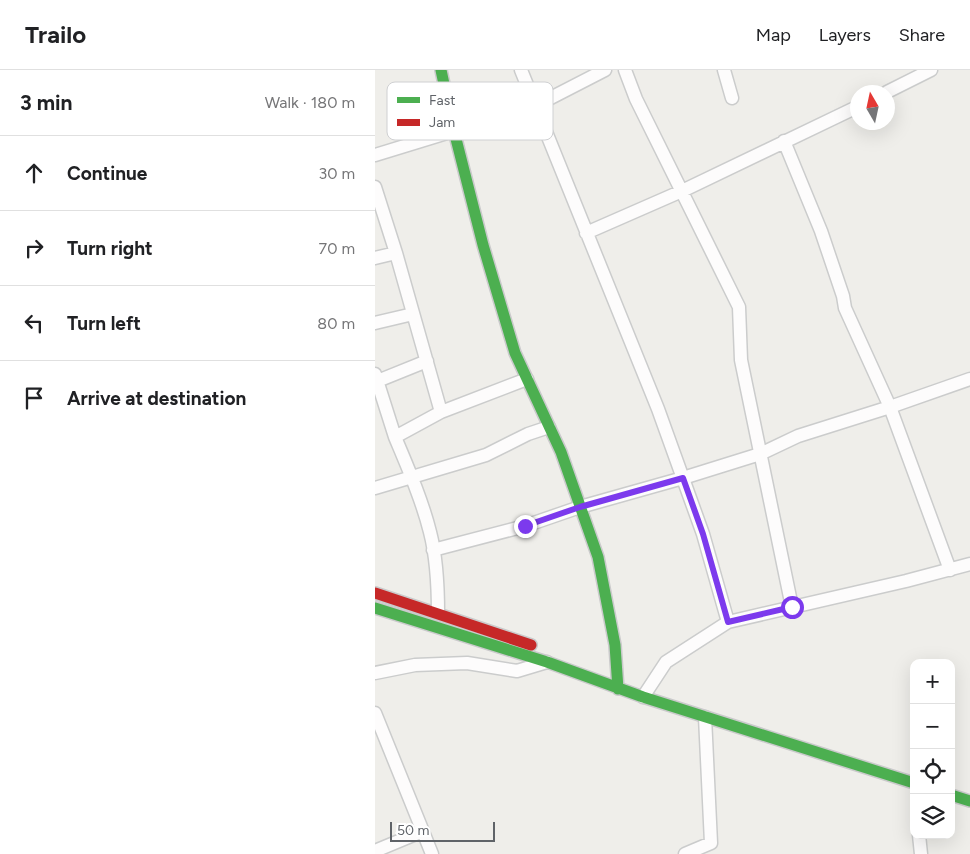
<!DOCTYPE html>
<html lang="en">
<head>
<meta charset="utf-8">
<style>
	body { margin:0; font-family:Figtree,sans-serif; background:#f6f6f6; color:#202124 }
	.controls { position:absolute; right:15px; bottom:15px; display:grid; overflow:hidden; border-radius:10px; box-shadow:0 5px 20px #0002 }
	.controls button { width:45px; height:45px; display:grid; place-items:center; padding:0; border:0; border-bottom:1px solid #e0e0e0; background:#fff; color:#202124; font:25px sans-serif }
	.compass { position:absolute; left:475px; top:15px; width:45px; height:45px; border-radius:50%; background:#fff; box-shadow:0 5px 20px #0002; rotate:351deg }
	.scale { position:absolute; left:15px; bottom:12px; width:105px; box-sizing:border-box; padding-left:5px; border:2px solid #5f6368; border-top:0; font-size:14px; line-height:18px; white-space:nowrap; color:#5f6368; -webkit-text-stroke:4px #fff; paint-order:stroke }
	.stop { position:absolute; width:15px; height:15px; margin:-11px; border:4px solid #7c3aed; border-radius:50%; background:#fff }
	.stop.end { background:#7c3aed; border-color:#fff; box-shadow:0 1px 5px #0008 }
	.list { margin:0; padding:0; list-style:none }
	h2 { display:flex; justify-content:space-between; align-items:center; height:65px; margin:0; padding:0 20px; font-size:21px }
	h2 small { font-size:16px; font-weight:400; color:#757577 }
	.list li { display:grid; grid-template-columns:32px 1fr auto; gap:15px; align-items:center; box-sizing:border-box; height:75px; padding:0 20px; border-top:1px solid #e0e0e0 }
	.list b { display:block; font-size:19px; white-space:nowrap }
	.list em { font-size:16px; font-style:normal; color:#757577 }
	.icon { flex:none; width:28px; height:28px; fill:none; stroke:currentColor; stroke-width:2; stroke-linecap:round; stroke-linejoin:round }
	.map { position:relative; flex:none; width:595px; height:784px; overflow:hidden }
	header { display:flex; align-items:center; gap:30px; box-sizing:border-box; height:70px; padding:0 25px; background:#fff; border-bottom:1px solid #e0e0e0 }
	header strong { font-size:24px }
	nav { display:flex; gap:28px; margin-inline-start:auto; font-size:18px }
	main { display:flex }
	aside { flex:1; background:#fff }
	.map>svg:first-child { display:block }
</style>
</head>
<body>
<header>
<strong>Trailo</strong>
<nav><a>Map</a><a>Layers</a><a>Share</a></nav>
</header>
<main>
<aside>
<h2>3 min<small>Walk · 180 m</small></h2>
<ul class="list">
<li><svg class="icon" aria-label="ahead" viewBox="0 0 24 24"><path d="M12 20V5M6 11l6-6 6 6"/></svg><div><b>Continue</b></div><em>30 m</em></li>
<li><svg class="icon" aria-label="right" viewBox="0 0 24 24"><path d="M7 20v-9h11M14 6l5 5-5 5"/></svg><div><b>Turn right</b></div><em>70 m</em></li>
<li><svg class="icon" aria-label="left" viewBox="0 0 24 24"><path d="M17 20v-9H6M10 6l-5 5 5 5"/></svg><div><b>Turn left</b></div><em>80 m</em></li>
<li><svg class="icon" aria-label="arrive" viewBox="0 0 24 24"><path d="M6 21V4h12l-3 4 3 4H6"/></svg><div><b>Arrive at destination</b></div></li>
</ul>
</aside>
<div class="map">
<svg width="595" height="784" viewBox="0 0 595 784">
	<rect width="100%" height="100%" fill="#efeeea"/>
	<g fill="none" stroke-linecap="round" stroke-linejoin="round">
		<defs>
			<path id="street" d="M146,0L283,339L328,464L353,552
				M250,0L261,29L364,237L366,290L417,537
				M349,0L357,28
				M512,22L556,0
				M409,71L446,161L468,226L470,238L515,337L575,500
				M0,85L160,36L230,0
				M0,117L21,183L66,342L20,367C33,398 47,430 55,462C62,489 63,516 63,543
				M211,163L307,121L482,37
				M0,188L21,183
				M0,253L38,244
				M0,304L20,367
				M0,312L52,291
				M66,342L152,309
				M0,418L111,385L153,364L174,357
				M58,480L150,456L205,437L308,408L385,384L423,366L515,337L595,309
				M0,603L40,595L92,593L142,601L172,592
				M268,627L291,592L353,552L531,511L595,494
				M0,643L57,784
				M544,765L546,784
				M0,781L48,761
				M310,784L336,773L330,647"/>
			<path id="fast" d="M66,0L79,61L108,175L140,283L186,382L223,487L240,575L243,619
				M0,538L172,592L268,627L539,713
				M576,725L595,731"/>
			<path id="jam" d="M0,523L156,575"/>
		</defs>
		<use href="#street" stroke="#cbcccc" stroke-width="15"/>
		<use href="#fast" stroke="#cacacb" stroke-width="14"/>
		<use href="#jam" stroke="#cacacb" stroke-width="14"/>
		<use href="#street" stroke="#fdfcfc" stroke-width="12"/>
		<use href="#fast" stroke="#4caf50" stroke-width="11"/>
		<use href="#jam" stroke="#c62828" stroke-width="11"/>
	</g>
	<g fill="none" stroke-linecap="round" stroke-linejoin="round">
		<path stroke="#7c3aed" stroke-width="6" d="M150,456L205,437L308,408L328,464L353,552L417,537"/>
	</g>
	<rect x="12" y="12" width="166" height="58" rx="8" fill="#fff" stroke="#cfd0d2" stroke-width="1"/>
	<rect x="22" y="27" width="23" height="6" fill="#4caf50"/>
	<rect x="22" y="49" width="23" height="7" fill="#c62828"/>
	<g font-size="14" fill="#5f6368">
		<text x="54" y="35">Fast</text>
		<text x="54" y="57">Jam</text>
	</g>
</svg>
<div class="controls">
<button>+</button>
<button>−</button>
<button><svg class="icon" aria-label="locate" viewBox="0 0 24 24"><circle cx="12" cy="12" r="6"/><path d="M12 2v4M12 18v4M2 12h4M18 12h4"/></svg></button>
<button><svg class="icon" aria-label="layers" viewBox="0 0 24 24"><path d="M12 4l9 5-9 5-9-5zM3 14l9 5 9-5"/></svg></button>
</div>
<svg class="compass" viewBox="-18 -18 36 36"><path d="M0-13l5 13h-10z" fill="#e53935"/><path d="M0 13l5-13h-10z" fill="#757577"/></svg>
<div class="scale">50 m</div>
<div class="stop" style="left:417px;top:537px"></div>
<div class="stop end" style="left:150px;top:456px"></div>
</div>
</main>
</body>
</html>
